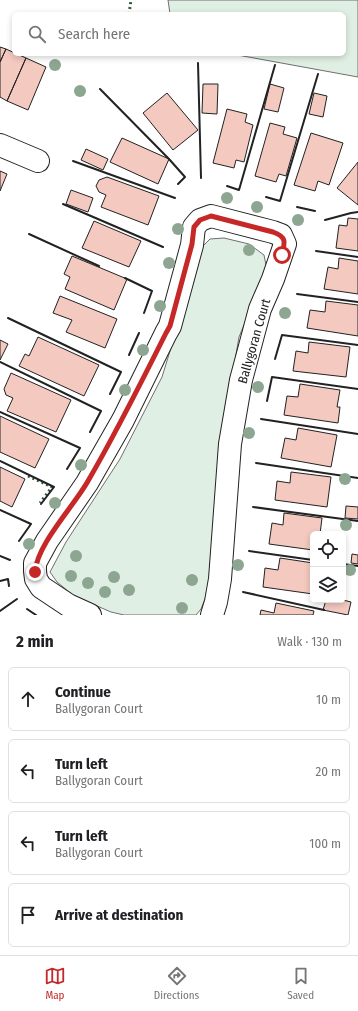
<!DOCTYPE html>
<html lang="en">
<head>
<meta charset="utf-8">
<style>
	body { margin:0; font-family:"Fira Sans Condensed",sans-serif; background:#f2f2f2; color:#202124 }
	.controls { position:absolute; right:12px; bottom:12px; display:grid; overflow:hidden; border-radius:6px; box-shadow:0 2px 6px #0003 }
	.controls button { width:36px; height:36px; display:grid; place-items:center; padding:0; border:0; border-bottom:1px solid #e0e0e0; background:#fff; color:#202124; font:20px sans-serif }
	.stop { position:absolute; width:12px; height:12px; margin:-9px; border:3px solid #c62828; border-radius:50%; background:#fff }
	.stop.end { background:#c62828; border-color:#fff; box-shadow:0 1px 4px #0008 }
	.list { margin:0; padding:0; list-style:none }
	h2 { display:flex; justify-content:space-between; align-items:center; height:52px; margin:0; padding:0 16px; font-size:17px }
	h2 small { font-size:13px; font-weight:400; color:#757577 }
	.list li { display:grid; grid-template-columns:26px 1fr auto; gap:12px; align-items:center; box-sizing:border-box; height:64px; margin:0 8px 8px; padding:0 8px; border:1px solid #e0e0e0; border-radius:6px }
	.list b { display:block; font-size:15px; white-space:nowrap }
	.list p { margin:0; font-size:13px; white-space:nowrap; color:#757577 }
	.list em { font-size:13px; font-style:normal; color:#757577 }
	.icon { flex:none; width:22px; height:22px; fill:none; stroke:currentColor; stroke-width:2; stroke-linecap:round; stroke-linejoin:round }
	.map { position:relative; flex:none; width:358px; height:615px; overflow:hidden }
	.search { position:absolute; background:#fff; box-shadow:0 2px 6px #0003; left:12px; right:12px; top:12px; height:44px; display:flex; align-items:center; gap:10px; box-sizing:border-box; padding:0 14px; border-radius:6px; color:#757577; font-size:15px }
	.sheet { height:340px; background:#fff }
	nav { display:flex; justify-content:space-around; align-items:center; box-sizing:border-box; height:56px; border-top:1px solid #e0e0e0; background:#fff; font-size:11px; color:#757577 }
	nav a { display:grid; justify-items:center; gap:2px }
	nav .on { color:#c62828 }
	.map>svg:first-child { display:block }
</style>
</head>
<body>
<div class="map">
<svg width="358" height="615" viewBox="0 0 358 615">
	<rect width="100%" height="100%" fill="#fff"/>
	<path fill="#e0efe3" stroke="#6f6f6f" d="M168,0H358V77L232,54H344V14H170Z
		M224,238L249,244L264,255L267,270L239,337L227,407L215,555L205,599L201,609L196,615H124L111,612L74,596L57,582L50,572L66,542L120,459L162,377L202,247L210,239Z"/>
	<path fill="#f3c9c0" stroke="#222" d="M0,47L6,49L0,62Z
		M6,49L26,58L7,101L0,97V62Z
		M26,58L46,67L28,110L7,101Z
		M203,84H218L217,114L202,113Z
		M270,84L284,88L278,112L264,109Z
		M167,93L198,130L173,150L143,113Z
		M314,93L327,96L323,117L309,114Z
		M227,109L247,114L245,122L253,125L244,162L236,160L234,168L213,163Z
		M270,123L285,127L283,134L297,138L286,176L279,174L276,182L255,176Z
		M311,133L343,143L329,185L318,181L315,191L294,185Z
		M122,138L169,159L158,184L110,162Z
		M86,149L108,159L103,170L81,160Z
		M358,162V205L337,188Z
		M0,171L7,174L0,191Z
		M107,177L159,196L148,225L101,207L106,195L99,192L96,186L99,180Z
		M71,190L93,198L88,212L66,204Z
		M348,218L358,219V251L336,248L339,225L347,226Z
		M94,221L141,241L129,267L82,248Z
		M72,256L127,279L114,310L65,289L70,277L64,274Z
		M339,258L358,261V294L324,289L328,267L338,269Z
		M60,296L117,319L105,348L66,332L72,320L53,313Z
		M326,301L358,305V336L307,328L310,310L325,312Z
		M38,337L99,365L84,396L19,366L25,354L29,356Z
		M0,340L8,344L0,360Z
		M309,342L350,347L346,377L293,371L296,351L308,353Z
		M11,373L71,400L56,432L7,411L13,398L6,395L4,389Z
		M300,384L340,390L337,407H340L338,423L284,415L287,396L298,397Z
		M0,416L49,439L35,468L0,452Z
		M298,428L337,435L331,467L281,458L285,438L296,440Z
		M0,467L25,479L12,507L0,501Z
		M291,472L331,477L327,507L275,500L277,481L290,483Z
		M346,506L358,507V519L345,518Z
		M284,513L322,518L320,534H313V550L269,544L272,523L283,525Z
		M352,554L358,555V564L351,563Z
		M280,558L313,563V594L263,587L265,568L278,570Z
		M326,600H343L351,602L348,615L323,610Z
		M276,603L314,611L313,615H260L261,610L274,613Z"/>
	<g fill="none" stroke-linecap="round" stroke-linejoin="round">
		<defs>
			<path id="street" d="M0,145L38,161
				M90,615L68,605L41,587L36,579L35,571V563L47,541L87,483L123,420L166,333L170,326L192,245L194,227L200,220L211,216L273,232L281,235L285,244L273,279L260,309L241,380L230,444L220,579L216,602L212,615"/>
		</defs>
		<use href="#street" stroke="#222" stroke-width="24"/>
		<use href="#street" stroke="#fff" stroke-width="22"/>
		<path stroke="#2f5e38" stroke-width="3" stroke-dasharray="2 3" stroke-linecap="butt" d="M129,14L131,0
			M28,476L52,487L40,503"/>
		<path stroke="#222" stroke-width="2" d="M198,63L201,178
			M100,89L169,159L185,177L178,184
			M73,161L175,198
			M227,186L239,190L275,65
			M266,197L280,201L318,74
			M63,204L163,247
			M297,207L315,211
			M325,220L351,213L358,212
			M29,234L99,266
			M316,251L358,257
			M125,278L152,291L144,313
			M297,294L358,302
			M8,318L121,372L110,394
			M129,355L139,333
			M275,359L282,335L358,345
			M0,362L101,411L90,432
			M267,401L272,377L358,389
			M0,412L80,448L67,469
			M261,419L358,434
			M0,461L54,487L41,504
			M256,463L358,478
			M253,507L358,521
			M0,510L31,524L19,541
			M249,551L313,560
			M0,556L10,560
			M343,564L358,566
			M0,581L8,579L9,586
			M243,592L324,610
			M27,609L36,615
			M0,611L17,599"/>
	</g>
	<g fill="#8da692">
		<circle cx="55" cy="65" r="6"/>
		<circle cx="80" cy="91" r="6"/>
		<circle cx="227" cy="198" r="6"/>
		<circle cx="257" cy="207" r="6"/>
		<circle cx="298" cy="220" r="6"/>
		<circle cx="178" cy="229" r="6"/>
		<circle cx="249" cy="250" r="6"/>
		<circle cx="169" cy="263" r="6"/>
		<circle cx="160" cy="306" r="6"/>
		<circle cx="285" cy="313" r="6"/>
		<circle cx="143" cy="350" r="6"/>
		<circle cx="258" cy="387" r="6"/>
		<circle cx="125" cy="390" r="6"/>
		<circle cx="249" cy="433" r="6"/>
		<circle cx="81" cy="465" r="6"/>
		<circle cx="345" cy="479" r="6"/>
		<circle cx="55" cy="503" r="6"/>
		<circle cx="346" cy="525" r="6"/>
		<circle cx="29" cy="544" r="6"/>
		<circle cx="76" cy="556" r="6"/>
		<circle cx="238" cy="565" r="6"/>
		<circle cx="350" cy="570" r="6"/>
		<circle cx="71" cy="576" r="6"/>
		<circle cx="114" cy="577" r="6"/>
		<circle cx="192" cy="580" r="6"/>
		<circle cx="88" cy="583" r="6"/>
		<circle cx="129" cy="590" r="6"/>
		<circle cx="105" cy="592" r="6"/>
		<circle cx="182" cy="608" r="6"/>
	</g>
	<g fill="none" stroke-linecap="round" stroke-linejoin="round">
		<path stroke="#c62828" stroke-width="5" d="M35,572C37,544 74,506 88,481C116,433 141,383 166,333L170,326L192,244L194,227L200,220L211,216L273,232C287,237 285,242 282,255"/>
	</g>
	<g text-anchor="middle" dominant-baseline="central" stroke-width="3" stroke-linejoin="round" paint-order="stroke">
		<g font-size="13" fill="#222" stroke="#fff">
			<text transform="translate(254 341) rotate(-74)">Ballygoran Court</text>
		</g>
	</g>
</svg>
<div class="controls">
<button><svg class="icon" aria-label="locate" viewBox="0 0 24 24"><circle cx="12" cy="12" r="6"/><path d="M12 2v4M12 18v4M2 12h4M18 12h4"/></svg></button>
<button><svg class="icon" aria-label="layers" viewBox="0 0 24 24"><path d="M12 4l9 5-9 5-9-5zM3 14l9 5 9-5"/></svg></button>
</div>
<div class="stop" style="left:282px;top:255px"></div>
<div class="stop end" style="left:35px;top:572px"></div>
<div class="search"><svg class="icon" aria-label="search" viewBox="0 0 24 24"><circle cx="10" cy="10" r="6"/><path d="M15 15l6 6"/></svg>Search here</div>
</div>
<section class="sheet">
<h2>2 min<small>Walk · 130 m</small></h2>
<ul class="list">
<li><svg class="icon" aria-label="ahead" viewBox="0 0 24 24"><path d="M12 20V5M6 11l6-6 6 6"/></svg><div><b>Continue</b><p>Ballygoran Court</p></div><em>10 m</em></li>
<li><svg class="icon" aria-label="left" viewBox="0 0 24 24"><path d="M17 20v-9H6M10 6l-5 5 5 5"/></svg><div><b>Turn left</b><p>Ballygoran Court</p></div><em>20 m</em></li>
<li><svg class="icon" aria-label="left" viewBox="0 0 24 24"><path d="M17 20v-9H6M10 6l-5 5 5 5"/></svg><div><b>Turn left</b><p>Ballygoran Court</p></div><em>100 m</em></li>
<li><svg class="icon" aria-label="arrive" viewBox="0 0 24 24"><path d="M6 21V4h12l-3 4 3 4H6"/></svg><div><b>Arrive at destination</b></div></li>
</ul>
</section>
<nav>
<a class="on"><svg class="icon" aria-label="map" viewBox="0 0 24 24"><path d="M3 6l6-2 6 2 6-2v14l-6 2-6-2-6 2zM9 4v14M15 6v14"/></svg>Map</a>
<a><svg class="icon" aria-label="directions" viewBox="0 0 24 24"><path d="M12 3l9 9-9 9-9-9zM9 14v-3h6M13 9l2 2-2 2"/></svg>Directions</a>
<a><svg class="icon" aria-label="saved" viewBox="0 0 24 24"><path d="M7 4h10v16l-5-4-5 4z"/></svg>Saved</a>
</nav>
</body>
</html>
